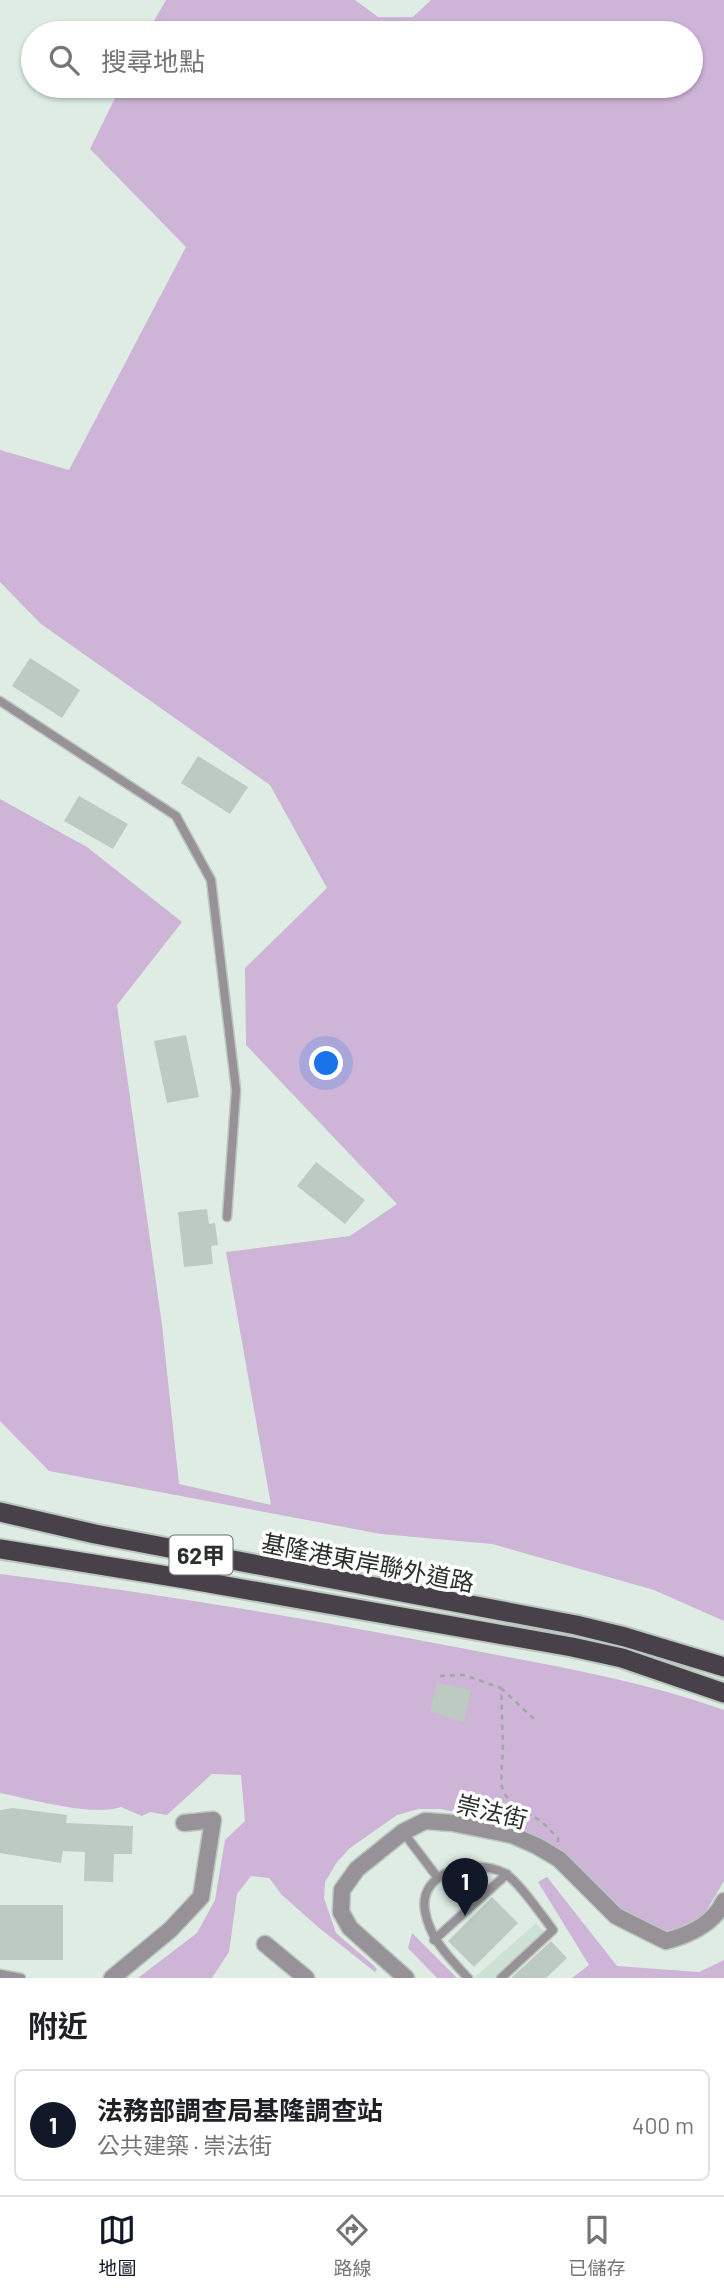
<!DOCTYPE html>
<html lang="zh-TW">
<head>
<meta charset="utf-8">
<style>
	body { margin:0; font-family:Barlow,"Noto Sans TC",sans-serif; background:#f6f6f6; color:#202124 }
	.you { position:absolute; left:327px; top:1064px; width:24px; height:24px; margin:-18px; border:5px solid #fff; border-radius:50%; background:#1a73e8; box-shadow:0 0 0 10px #1a73e833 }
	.badge { display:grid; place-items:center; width:46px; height:46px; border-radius:50%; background:#111827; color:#fff; font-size:23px; font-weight:700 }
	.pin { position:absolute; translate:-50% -58px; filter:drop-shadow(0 2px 4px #0008) }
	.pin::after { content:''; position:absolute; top:37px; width:24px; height:21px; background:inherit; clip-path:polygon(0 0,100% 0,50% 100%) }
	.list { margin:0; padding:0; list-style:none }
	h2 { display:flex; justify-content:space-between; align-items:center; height:91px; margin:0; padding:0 28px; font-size:30px }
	h2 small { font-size:23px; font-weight:400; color:#757577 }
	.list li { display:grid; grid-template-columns:46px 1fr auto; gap:21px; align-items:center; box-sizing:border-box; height:112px; margin:0 14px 14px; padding:0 14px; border:2px solid #e0e0e0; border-radius:10px }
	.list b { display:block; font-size:26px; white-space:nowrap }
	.list p { margin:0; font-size:23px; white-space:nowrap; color:#757577 }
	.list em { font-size:23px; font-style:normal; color:#757577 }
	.icon { flex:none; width:38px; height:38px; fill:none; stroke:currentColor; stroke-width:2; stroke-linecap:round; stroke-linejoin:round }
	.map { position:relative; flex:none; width:724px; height:1978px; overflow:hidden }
	.search { position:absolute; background:#fff; box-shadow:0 2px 5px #0004; left:21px; right:21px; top:21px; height:77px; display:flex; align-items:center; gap:18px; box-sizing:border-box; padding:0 24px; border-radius:38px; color:#757577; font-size:26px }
	.sheet { height:217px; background:#fff }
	nav { display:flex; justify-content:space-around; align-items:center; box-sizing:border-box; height:98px; border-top:2px solid #e0e0e0; background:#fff; font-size:19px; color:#757577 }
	nav a { display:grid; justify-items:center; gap:4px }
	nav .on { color:#111827 }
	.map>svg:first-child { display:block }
</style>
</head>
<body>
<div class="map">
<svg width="724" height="1978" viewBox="0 0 724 1978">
	<rect width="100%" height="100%" fill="#deece4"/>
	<path fill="#cde2d5" d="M536,1923L545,1933L494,1978H474Z"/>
	<path fill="#ceb4d7" d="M166,0H355L378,17H413L431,0H724V1621L654,1590L492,1544L381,1534L49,1471L0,1421V799L87,847L182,922L117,1005L162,1325L179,1484L271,1505L226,1252L350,1236L397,1204L246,1045L245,968L327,888L270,785L41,624L0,582V450L69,470L186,247L90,149L121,86H691V33H147Z
		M0,1574C156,1593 312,1619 466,1649C553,1666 640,1680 724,1710V1881L705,1913L678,1931L659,1930L623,1910L571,1860L549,1843L500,1822L441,1809H419L397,1815L350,1848L337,1862L325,1882L324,1898L336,1933L372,1964L377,1969L375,1972L318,1927L282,1895L269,1878L251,1876L237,1894L229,1952L212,1978H138L197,1933L215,1900L225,1840L245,1821L241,1775L212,1774L167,1815L150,1812L142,1816L121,1807C93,1817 30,1799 0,1793Z
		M547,1877L617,1966L699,1972L724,1960V1978H572L589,1965L538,1882Z
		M412,1933L457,1978H437L408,1948Z"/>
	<path fill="#bccac1" d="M30,658L80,690L62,718L12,686Z
		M198,756L248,787L230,814L181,783Z
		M79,796L128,824L113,849L64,821Z
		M186,1035L199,1097L167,1103L154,1041Z
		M316,1162L365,1200L345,1224L297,1186Z
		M207,1209L209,1224L215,1223L218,1245L211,1246L213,1264L184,1267L178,1212Z
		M437,1683L471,1690L464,1722L430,1712Z
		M13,1808L67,1815L66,1823L133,1826L132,1854H114L113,1882L84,1881L85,1852L63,1851L61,1863L0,1853V1810Z
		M492,1897L518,1923L474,1967L448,1941Z
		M0,1905H63V1960H0Z
		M551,1941L567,1958L546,1978H511Z"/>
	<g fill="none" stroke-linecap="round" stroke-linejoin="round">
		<defs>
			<path id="service" d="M0,701L176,816L211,880L236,1090L227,1217
				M403,1832L438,1878
				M434,1940L507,1874
				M0,1974L21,1978
				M468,1978C450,1958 430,1940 425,1911C418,1870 475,1858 504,1873C517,1879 543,1917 553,1930L501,1978"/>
			<path id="minor" d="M265,1944L306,1978
				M112,1978L170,1930L201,1897L213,1820L184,1823
				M406,1978L350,1928L341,1912L342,1890L357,1869L403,1832L425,1821L452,1823L512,1835L537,1846L559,1859L616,1916L666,1941C689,1935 714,1924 724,1901"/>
			<path id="trunk" d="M0,1512L95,1534L576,1625L625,1637L724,1667
				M0,1549L186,1579L572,1647L622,1658L724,1693"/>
		</defs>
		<use href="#service" stroke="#bac6bf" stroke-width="11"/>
		<use href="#minor" stroke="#bac6bf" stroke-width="19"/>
		<use href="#trunk" stroke="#bac6bf" stroke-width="23"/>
		<path stroke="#9ea9a3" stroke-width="2.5" stroke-dasharray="5 5" stroke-linecap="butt" d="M440,1676L464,1675L501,1688L503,1745L501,1784L504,1793L514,1808L540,1820L558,1838V1842
			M501,1688L535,1720"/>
		<use href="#service" stroke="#969297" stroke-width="8"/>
		<use href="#minor" stroke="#969297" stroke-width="16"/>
		<use href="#trunk" stroke="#48414a" stroke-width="19"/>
	</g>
	<g text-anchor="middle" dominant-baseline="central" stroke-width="7" stroke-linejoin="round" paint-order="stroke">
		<rect fill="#fff" stroke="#6a6e6b" stroke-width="2" x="169.5" y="1535.5" width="63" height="39" rx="5"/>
		<g font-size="23" font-weight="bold" fill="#2a302c">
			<text x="201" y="1555">62甲</text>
		</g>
		<g font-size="24" fill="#2a302c" stroke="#fff">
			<text transform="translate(368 1562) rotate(11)">基隆港東岸聯外道路</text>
			<text transform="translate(492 1811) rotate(14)">崇法街</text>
		</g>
	</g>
</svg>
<div class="you"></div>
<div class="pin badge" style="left:465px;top:1916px">1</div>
<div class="search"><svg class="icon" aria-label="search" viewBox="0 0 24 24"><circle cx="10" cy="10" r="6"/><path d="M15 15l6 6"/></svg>搜尋地點</div>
</div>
<section class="sheet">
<h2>附近<small></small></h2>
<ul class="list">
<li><span class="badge">1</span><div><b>法務部調查局基隆調查站</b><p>公共建築 · 崇法街</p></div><em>400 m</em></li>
</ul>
</section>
<nav>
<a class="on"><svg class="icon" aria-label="map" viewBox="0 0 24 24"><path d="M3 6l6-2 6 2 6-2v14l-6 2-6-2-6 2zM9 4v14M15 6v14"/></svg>地圖</a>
<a><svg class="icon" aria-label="directions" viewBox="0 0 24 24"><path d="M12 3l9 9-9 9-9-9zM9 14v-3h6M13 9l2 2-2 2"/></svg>路線</a>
<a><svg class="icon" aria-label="saved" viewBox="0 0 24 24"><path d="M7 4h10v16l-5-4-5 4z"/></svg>已儲存</a>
</nav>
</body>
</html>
